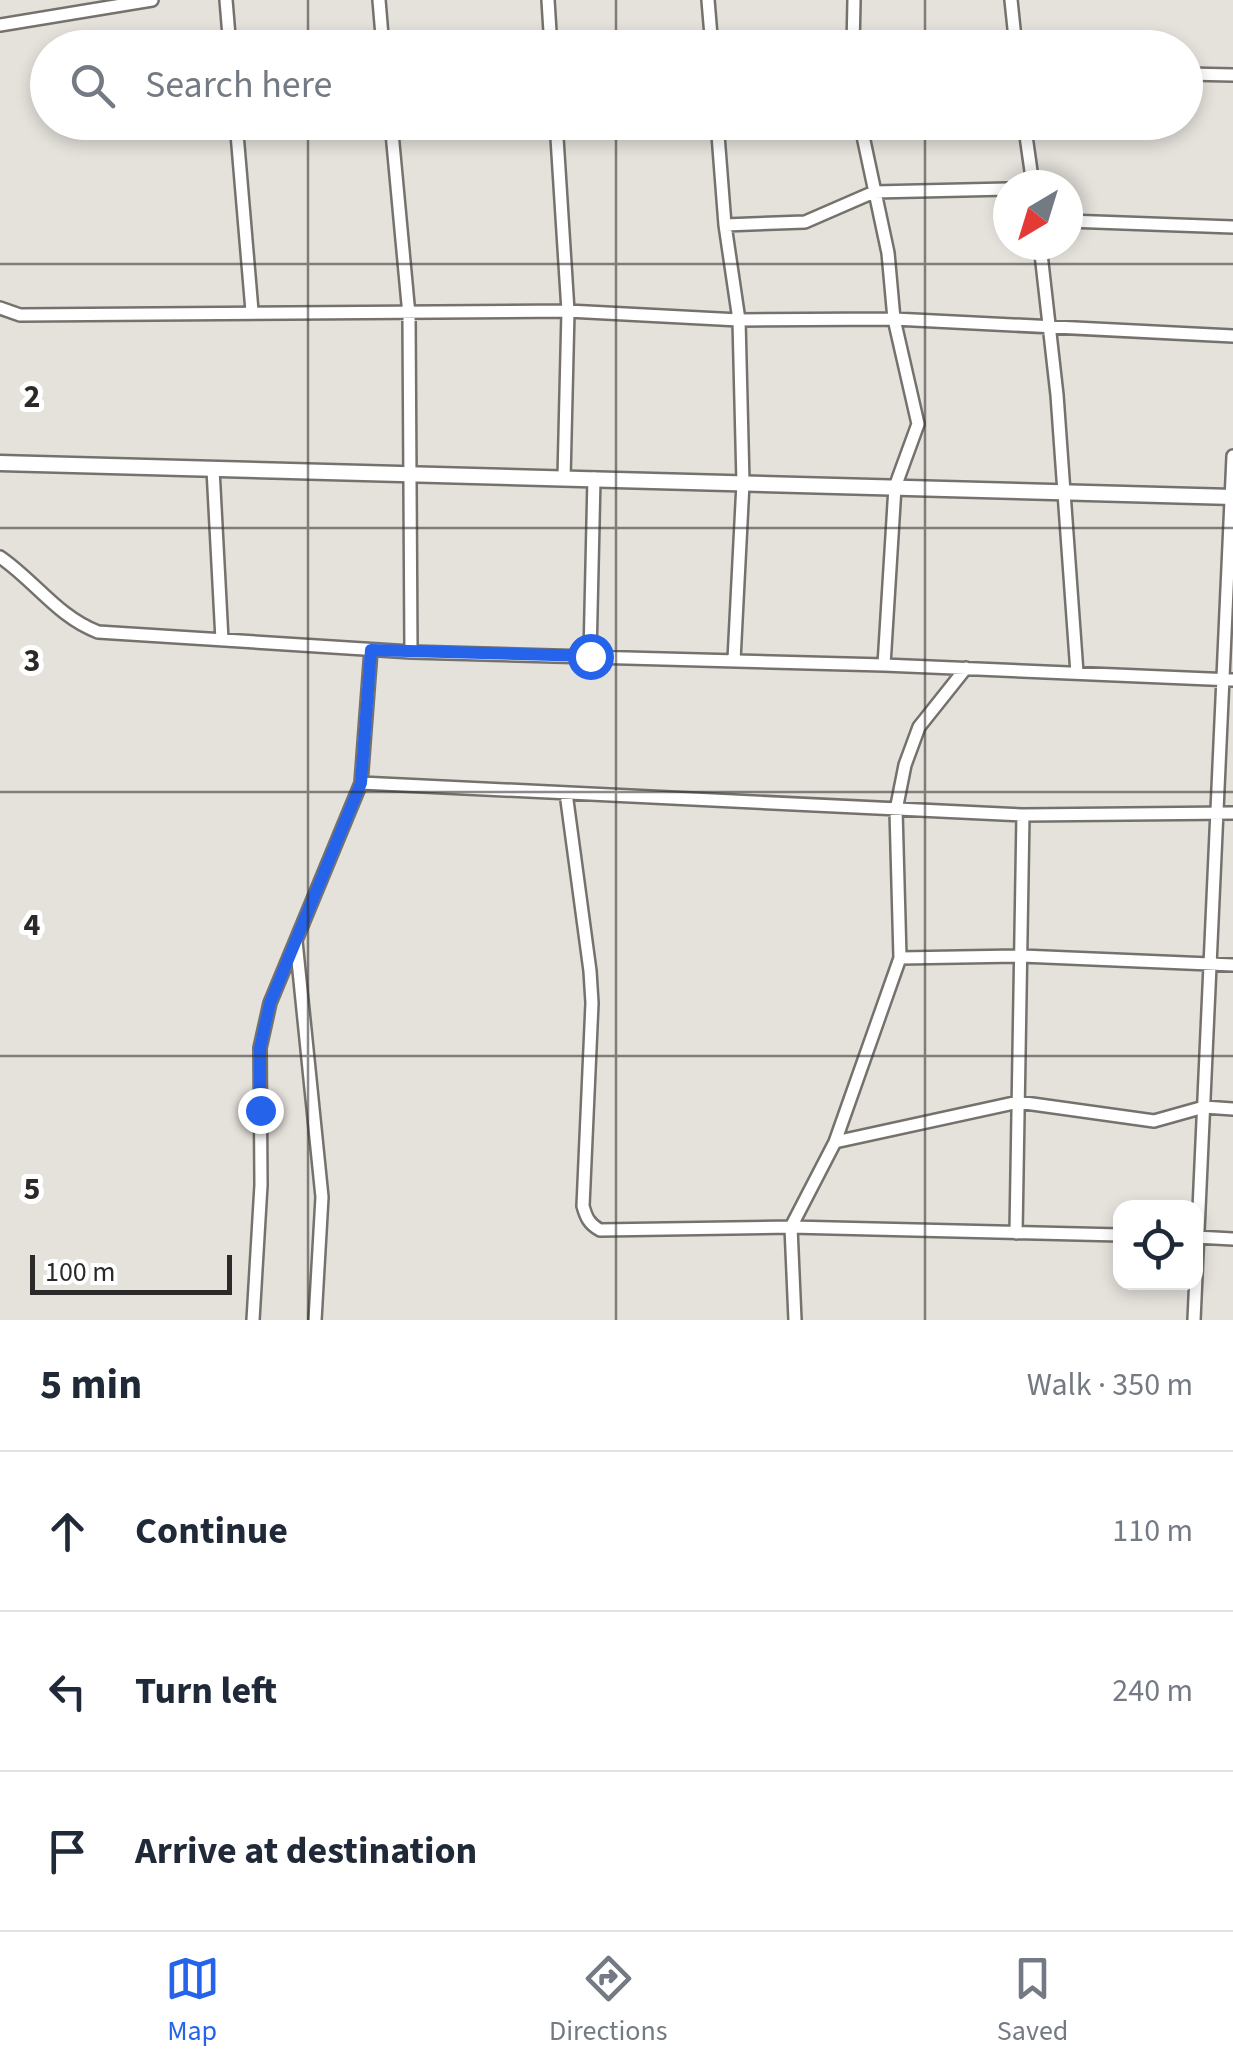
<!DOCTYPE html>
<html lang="en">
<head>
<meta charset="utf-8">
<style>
	body { margin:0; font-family:"Source Sans 3",sans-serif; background:#f6f6f7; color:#1f2937 }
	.controls { position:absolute; right:30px; bottom:30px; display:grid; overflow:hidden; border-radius:20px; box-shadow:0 5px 15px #0003 }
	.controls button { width:90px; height:90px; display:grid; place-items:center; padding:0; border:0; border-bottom:2px solid #e0e1e3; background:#fff; color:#1f2937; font:50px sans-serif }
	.compass { position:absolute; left:993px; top:170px; width:90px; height:90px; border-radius:50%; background:#fff; box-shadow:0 5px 15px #0003; rotate:218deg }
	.scale { position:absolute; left:30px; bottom:25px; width:202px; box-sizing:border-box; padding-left:10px; border:5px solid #2c2a28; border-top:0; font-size:28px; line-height:35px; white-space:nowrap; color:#2c2a28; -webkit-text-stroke:8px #fff; paint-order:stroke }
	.stop { position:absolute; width:30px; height:30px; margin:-22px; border:8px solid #2563eb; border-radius:50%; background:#fff }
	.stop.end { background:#2563eb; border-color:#fff; box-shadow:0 2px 10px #0008 }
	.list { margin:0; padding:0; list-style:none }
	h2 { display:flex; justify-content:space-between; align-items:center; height:130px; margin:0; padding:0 40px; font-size:42px }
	h2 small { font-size:32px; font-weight:400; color:#747a83 }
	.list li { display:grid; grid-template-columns:65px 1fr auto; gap:30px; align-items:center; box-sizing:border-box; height:160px; padding:0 40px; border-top:2px solid #e0e1e3 }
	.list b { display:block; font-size:38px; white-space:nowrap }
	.list em { font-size:32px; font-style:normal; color:#747a83 }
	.icon { flex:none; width:55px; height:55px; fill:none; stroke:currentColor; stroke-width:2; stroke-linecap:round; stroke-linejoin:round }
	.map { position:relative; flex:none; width:1233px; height:1320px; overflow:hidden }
	.search { position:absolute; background:#fff; box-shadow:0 5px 15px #0003; left:30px; right:30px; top:30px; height:110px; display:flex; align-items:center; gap:25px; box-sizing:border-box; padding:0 35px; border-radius:55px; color:#747a83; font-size:38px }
	.sheet { height:610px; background:#fff }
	nav { display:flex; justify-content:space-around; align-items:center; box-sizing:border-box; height:140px; border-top:2px solid #e0e1e3; background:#fff; font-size:28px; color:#747a83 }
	nav a { display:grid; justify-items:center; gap:5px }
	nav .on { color:#2563eb }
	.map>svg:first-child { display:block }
</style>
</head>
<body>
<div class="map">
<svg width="1233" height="1320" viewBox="0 0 1233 1320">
	<rect width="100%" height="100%" fill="#e5e2dc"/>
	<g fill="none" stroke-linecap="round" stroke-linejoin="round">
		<defs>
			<path id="minor" d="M226,0L230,48
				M379,0L383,48
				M548,0L551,48
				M708,0L712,48
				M1011,0L1016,48
				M0,25L152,0
				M853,48L854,0
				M1186,74L1233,75
				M236,122L252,311
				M391,122L409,315L411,652
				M556,122L568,311L564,478
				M717,122L725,225L739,320L743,483L734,660
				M860,122L888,253L894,319L918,424L895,487L884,665
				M1024,122L1033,185
				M1068,221L1233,227
				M725,225L805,222L874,192L1008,189
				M1040,245L1057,395L1077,673
				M0,308L20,315L568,311L739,320L894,319L1233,336
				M213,469L222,640
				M0,557C35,581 58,617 98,632L411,652L884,665L1233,680
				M371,650L361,783L1023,815L1233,813
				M590,656L594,478
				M566,793L590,971L592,1003L583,1206C586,1217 589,1224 600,1230L791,1227L1120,1235
				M296,941L322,1197L315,1320
				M900,958L1022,956L1233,965
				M835,1142L1018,1102L1154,1121L1204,1107L1233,1109
				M1016,1233L1023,815
				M1196,1237L1233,1239
				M253,1320L261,1185L260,1048L270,1003L361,783
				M795,1320L791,1227L835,1142L900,958L896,810L905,765L919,727L966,668
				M1194,1320L1233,456"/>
			<path id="tertiary" d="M0,463C411,475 822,485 1233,497"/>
		</defs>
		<use href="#minor" stroke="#75726e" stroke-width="16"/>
		<use href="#tertiary" stroke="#75726e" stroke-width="19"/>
		<use href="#minor" stroke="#fff" stroke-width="11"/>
		<use href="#tertiary" stroke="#fff" stroke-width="14"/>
	</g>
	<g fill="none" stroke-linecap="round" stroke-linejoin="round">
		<path stroke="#2563eb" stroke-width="12" d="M260,1110V1048L270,1003L361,783L371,650L590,656"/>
	</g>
	<path fill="none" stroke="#2c2a28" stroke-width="2.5" stroke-opacity="0.55" d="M308,0V48M616,0V48M925,0V48M308,122V1320M616,122V1320M925,122V1320M0,264H1233M0,528H1233M0,792H1233M0,1056H1233"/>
	<g font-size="32" text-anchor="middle" font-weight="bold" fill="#2c2a28" stroke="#fff" stroke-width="10" stroke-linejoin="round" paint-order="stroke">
		<text x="32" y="407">2</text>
		<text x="32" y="671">3</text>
		<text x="32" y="935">4</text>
		<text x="32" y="1199">5</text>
	</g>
</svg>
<div class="controls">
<button><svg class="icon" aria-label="locate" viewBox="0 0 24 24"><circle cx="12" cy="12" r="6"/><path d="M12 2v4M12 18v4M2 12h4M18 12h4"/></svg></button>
</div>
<svg class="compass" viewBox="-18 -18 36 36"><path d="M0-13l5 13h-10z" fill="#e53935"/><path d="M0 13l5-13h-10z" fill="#747a83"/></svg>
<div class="scale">100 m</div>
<div class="stop" style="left:590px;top:656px"></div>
<div class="stop end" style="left:260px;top:1110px"></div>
<div class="search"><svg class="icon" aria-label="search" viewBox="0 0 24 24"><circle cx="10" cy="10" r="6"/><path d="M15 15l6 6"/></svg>Search here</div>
</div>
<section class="sheet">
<h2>5 min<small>Walk · 350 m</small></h2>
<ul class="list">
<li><svg class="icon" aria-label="ahead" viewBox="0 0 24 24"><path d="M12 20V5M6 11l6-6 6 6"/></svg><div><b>Continue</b></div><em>110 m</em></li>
<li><svg class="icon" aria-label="left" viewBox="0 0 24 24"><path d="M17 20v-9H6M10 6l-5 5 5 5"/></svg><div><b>Turn left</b></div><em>240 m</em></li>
<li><svg class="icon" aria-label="arrive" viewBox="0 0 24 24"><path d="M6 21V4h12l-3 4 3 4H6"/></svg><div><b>Arrive at destination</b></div></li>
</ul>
</section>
<nav>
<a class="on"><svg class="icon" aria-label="map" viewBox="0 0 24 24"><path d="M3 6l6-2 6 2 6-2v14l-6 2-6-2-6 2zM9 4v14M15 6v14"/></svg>Map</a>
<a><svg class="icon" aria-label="directions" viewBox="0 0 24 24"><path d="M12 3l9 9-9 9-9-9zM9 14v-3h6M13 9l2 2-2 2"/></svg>Directions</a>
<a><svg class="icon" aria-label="saved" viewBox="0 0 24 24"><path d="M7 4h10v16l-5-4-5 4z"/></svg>Saved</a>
</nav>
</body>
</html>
